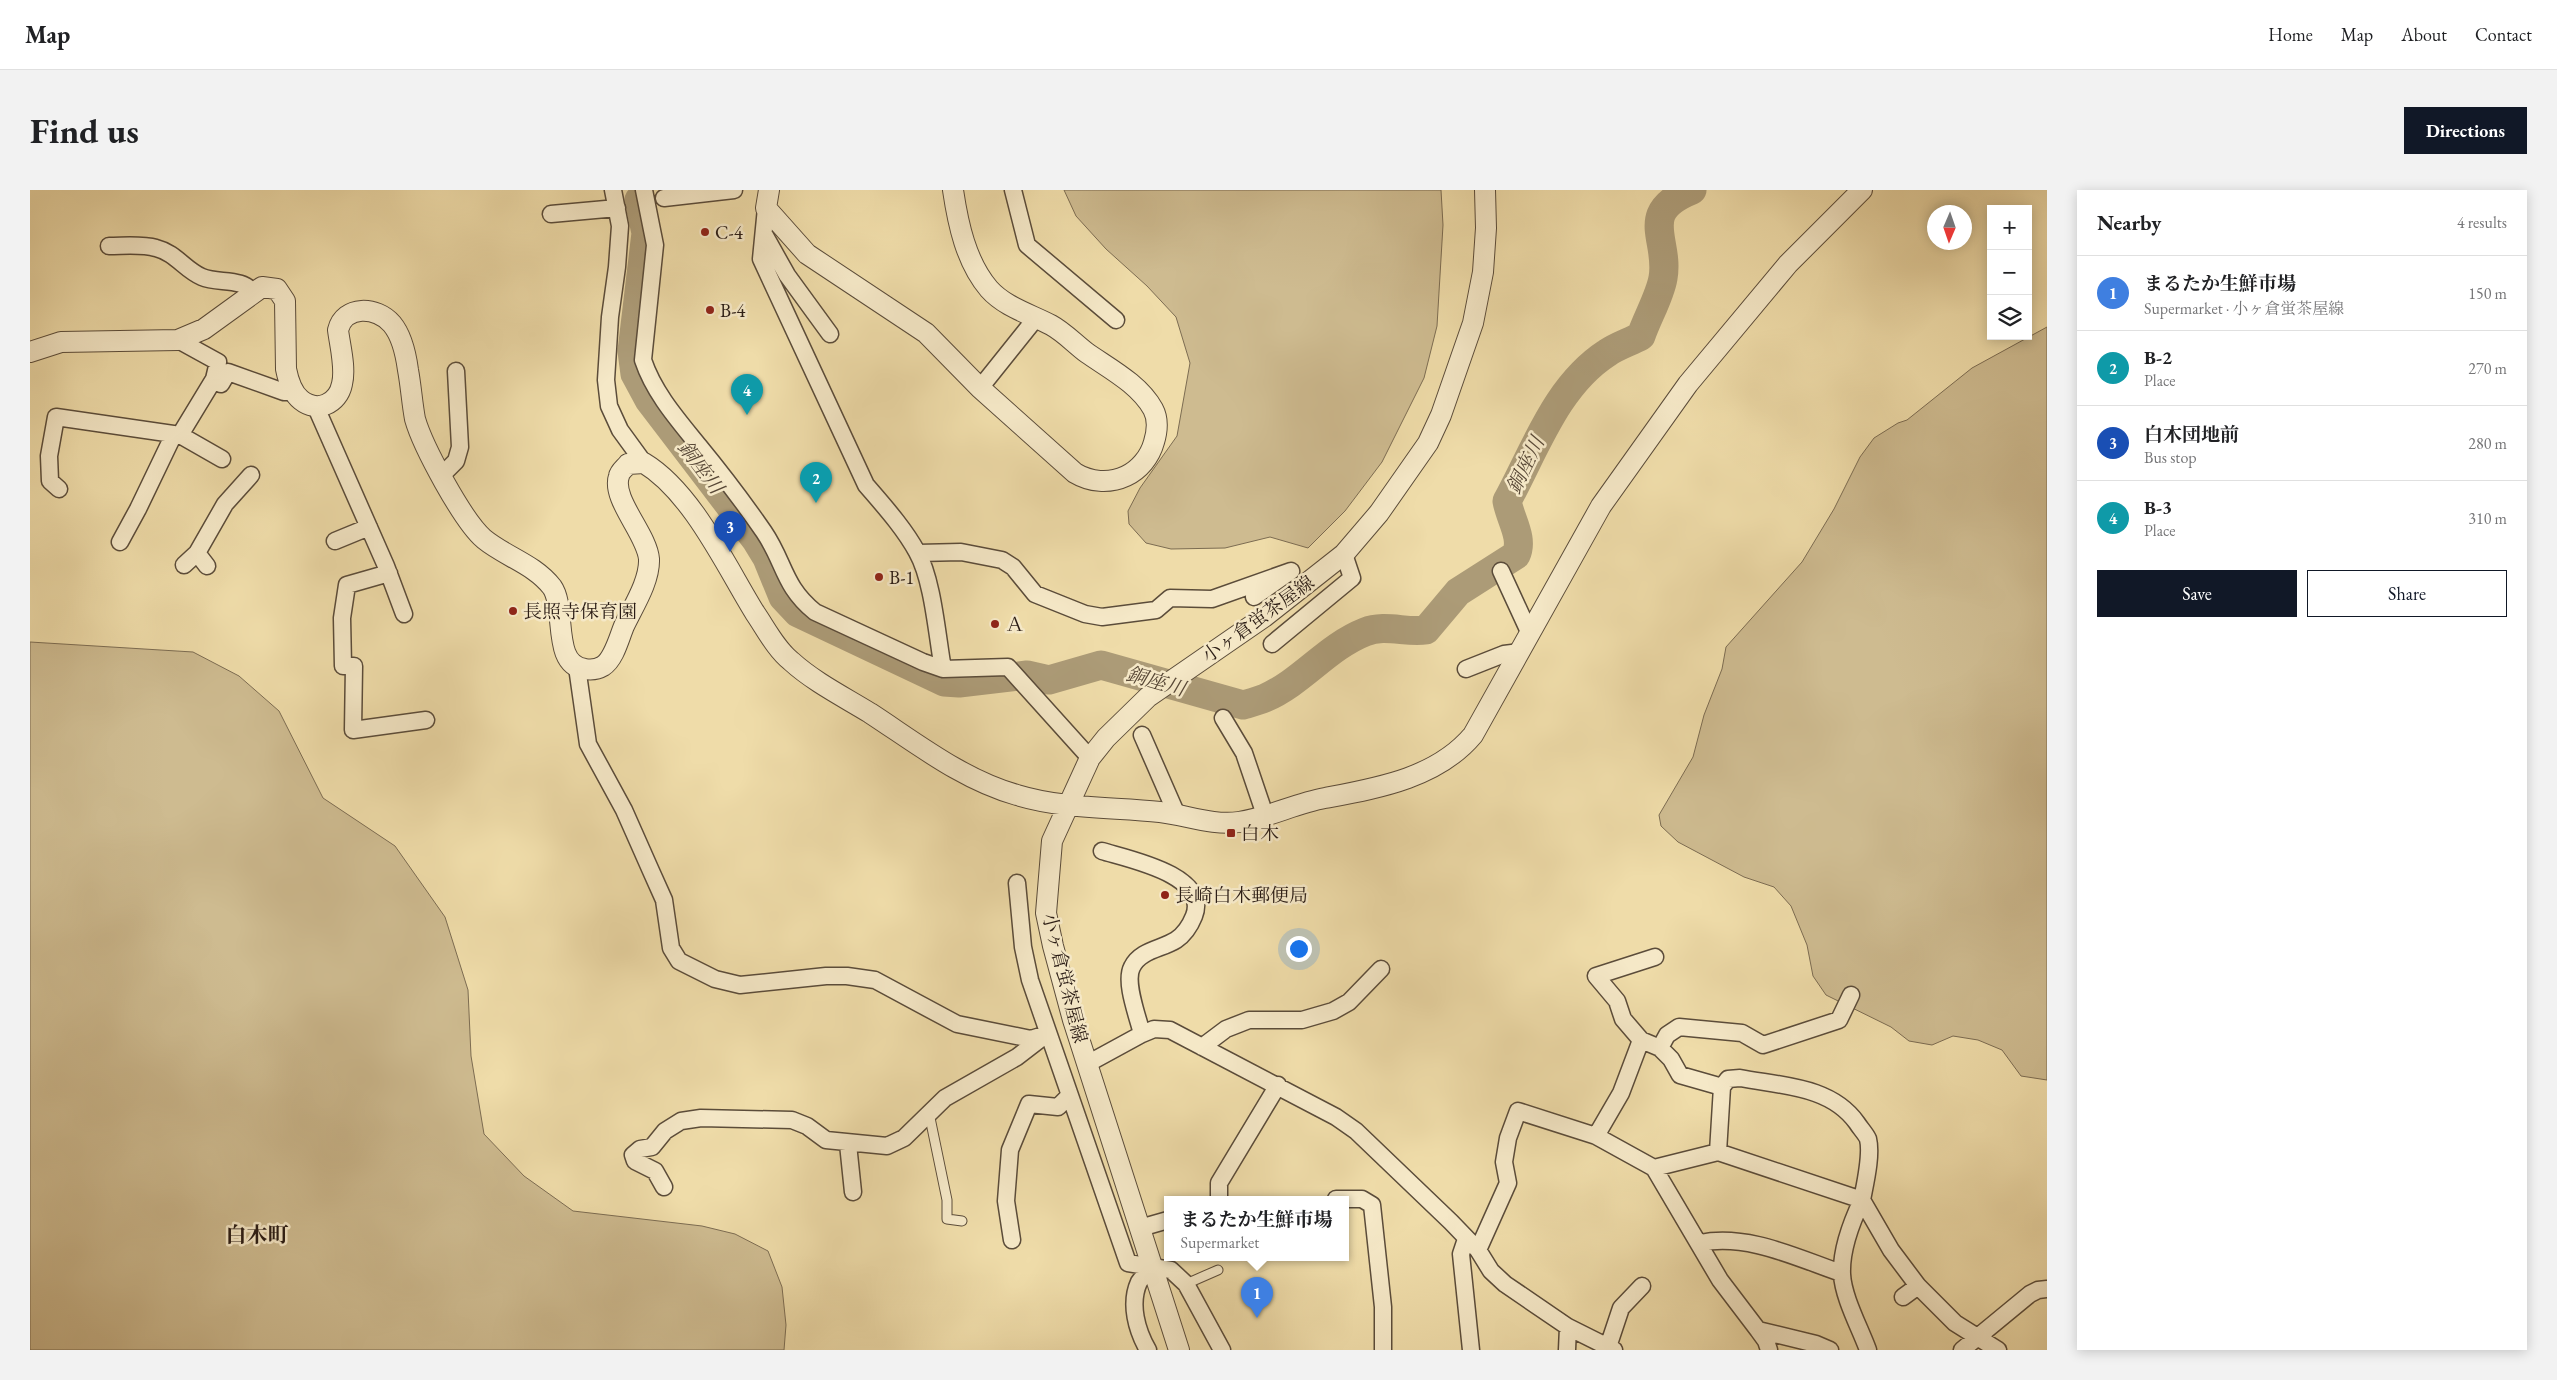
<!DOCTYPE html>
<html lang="en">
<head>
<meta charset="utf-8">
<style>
	body { margin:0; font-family:"EB Garamond","Noto Serif JP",serif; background:#f2f2f2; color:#202124 }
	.controls { position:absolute; right:15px; top:15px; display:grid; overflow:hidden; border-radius:0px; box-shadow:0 2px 12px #0003 }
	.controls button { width:45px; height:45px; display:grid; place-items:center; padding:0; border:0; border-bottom:1px solid #e0e0e0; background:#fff; color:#202124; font:25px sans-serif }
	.compass { position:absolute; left:1897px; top:15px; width:45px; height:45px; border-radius:50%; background:#fff; box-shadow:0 2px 12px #0003; rotate:182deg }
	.you { position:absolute; left:1268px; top:758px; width:18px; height:18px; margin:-12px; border:4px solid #fff; border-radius:50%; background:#1a73e8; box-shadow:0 0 0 8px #1a73e833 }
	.badge { display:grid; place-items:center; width:32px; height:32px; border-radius:50%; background:#111827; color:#fff; font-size:16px; font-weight:700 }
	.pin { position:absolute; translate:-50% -41px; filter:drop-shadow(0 1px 2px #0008) }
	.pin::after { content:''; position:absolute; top:26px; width:18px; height:15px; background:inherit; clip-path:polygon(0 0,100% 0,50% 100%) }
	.popup { position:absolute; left:1134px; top:1006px; width:185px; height:65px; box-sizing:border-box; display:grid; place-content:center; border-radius:0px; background:#fff; filter:drop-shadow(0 1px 4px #0005); font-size:16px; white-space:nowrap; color:#757577 }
	.popup b { font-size:19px; color:#202124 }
	.popup::after { content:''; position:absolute; left:50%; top:100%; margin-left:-10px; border:10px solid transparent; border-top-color:#fff }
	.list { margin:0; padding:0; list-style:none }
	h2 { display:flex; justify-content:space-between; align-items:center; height:65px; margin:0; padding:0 20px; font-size:21px }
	h2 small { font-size:16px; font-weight:400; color:#757577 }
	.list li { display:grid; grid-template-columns:32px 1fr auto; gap:15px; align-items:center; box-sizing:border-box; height:75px; padding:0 20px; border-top:1px solid #e0e0e0 }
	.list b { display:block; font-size:19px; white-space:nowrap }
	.list p { margin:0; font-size:16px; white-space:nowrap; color:#757577 }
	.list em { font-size:16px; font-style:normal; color:#757577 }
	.actions { display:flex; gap:10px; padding:15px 20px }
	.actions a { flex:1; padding:11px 0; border:1px solid #111827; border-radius:0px; text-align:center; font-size:18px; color:#111827 }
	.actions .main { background:#111827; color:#fff }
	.icon { flex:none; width:28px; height:28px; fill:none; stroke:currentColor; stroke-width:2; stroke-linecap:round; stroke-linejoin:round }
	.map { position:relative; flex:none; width:2017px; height:1160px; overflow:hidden; border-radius:0px }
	header { display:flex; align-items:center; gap:30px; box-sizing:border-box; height:70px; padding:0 25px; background:#fff; border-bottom:1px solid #e0e0e0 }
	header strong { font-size:24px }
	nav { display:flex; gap:28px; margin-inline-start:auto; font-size:18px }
	.intro { display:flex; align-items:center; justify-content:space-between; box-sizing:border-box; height:120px; padding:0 30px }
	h1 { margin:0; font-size:35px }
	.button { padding:12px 22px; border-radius:0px; background:#111827; color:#fff; font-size:18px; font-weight:700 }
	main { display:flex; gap:30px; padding:0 30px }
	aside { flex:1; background:#fff; border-radius:0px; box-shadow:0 2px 12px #0003 }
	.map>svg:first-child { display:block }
</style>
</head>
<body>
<header>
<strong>Map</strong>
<nav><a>Home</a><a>Map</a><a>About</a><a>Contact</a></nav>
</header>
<div class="intro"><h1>Find us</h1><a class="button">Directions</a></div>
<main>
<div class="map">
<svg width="2017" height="1160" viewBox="0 0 2017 1160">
	<rect width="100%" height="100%" fill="#efdca9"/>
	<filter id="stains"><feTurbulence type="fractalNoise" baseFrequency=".004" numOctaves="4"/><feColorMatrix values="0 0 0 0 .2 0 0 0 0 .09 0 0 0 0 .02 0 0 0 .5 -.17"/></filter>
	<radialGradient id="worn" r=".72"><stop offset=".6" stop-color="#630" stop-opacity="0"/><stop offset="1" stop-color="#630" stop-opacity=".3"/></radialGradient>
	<path fill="#cebb90" stroke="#7c6c52" d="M1034,0H1411L1413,35L1407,136L1394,188L1352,272L1315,321L1278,358L1240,347L1195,358L1141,359L1116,353L1099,334L1098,321L1110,298L1147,246L1160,173L1146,127L1117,96L1076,59L1046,26Z
		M2017,137V890L1991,886L1972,860L1948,850L1923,846L1902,855L1879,851L1861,837L1796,805L1783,786L1777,755L1761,716L1744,697L1714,687L1648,652L1631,636L1629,625L1663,567L1674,525L1692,479L1696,457L1772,372L1804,319L1830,267L1844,248L1868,233L1877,230L1942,178Z
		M0,452L163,462L209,486L249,521L293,608L365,656L415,727L438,800L441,866L454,944L494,986L543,1021L672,1036L705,1044L738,1061L752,1097L756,1135L754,1160H0Z"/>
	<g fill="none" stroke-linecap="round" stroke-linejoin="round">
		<path stroke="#ac9b77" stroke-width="29" d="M609,10L616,43L602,161L605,184L619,210L726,350L737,368L753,407L768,423L914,492L929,493L997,485L1019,490L1071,475L1213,515C1220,513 1228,511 1235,508C1272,492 1297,457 1335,442C1355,434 1376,443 1396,440L1428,402L1486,365C1494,348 1480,329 1477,311C1505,260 1526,196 1577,163C1587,156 1600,152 1611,146C1617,128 1630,106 1633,88C1640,49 1606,23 1662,0"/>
		<defs>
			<path id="service" d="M899,923L917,1010V1029L932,1031
				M1156,1094L1188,1080"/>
			<path id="minor" d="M583,0L590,36L587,77L580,127L576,190L579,216L590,240L614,273
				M614,0L625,55L613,170C624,203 648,230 669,256C692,284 714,313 734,342C755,373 753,396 785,422L893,472L913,479
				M983,0L997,55L1086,130
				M634,8L704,0
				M736,18L731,69L836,295C854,316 874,338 887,362C903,390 907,446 913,479L978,477L1060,568
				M521,24L587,18
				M734,44L757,85L800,144
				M79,56C94,56 112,54 126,58C146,63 155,80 172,87C188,94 213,87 223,103
				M148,150L188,172L184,189L150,245
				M191,194L198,182L254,202H265
				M950,198L1006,128
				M285,215L356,376L374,424
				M412,285L426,271L430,257L426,181
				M29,299L20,291L19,266L26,227L150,245L192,269
				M305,351L339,337
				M90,352L108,319L144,244
				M167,363L177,376
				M888,363L931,362L972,370L983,377L1005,404L1055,424L1072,427L1126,420L1140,408L1182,409L1261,381L1224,407
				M154,375L167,363L195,314L221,285
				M1471,381L1500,444
				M359,383L317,395L312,428L313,476H324L323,540L396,530
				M1242,454L1322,388L1314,364
				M547,477L558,554L594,620L621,681L634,710L641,758L649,771L685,789L710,795L796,786H817L845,790L927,834L1001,849L1017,844
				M1436,479L1474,464L1490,462
				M1193,528L1214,563L1235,625
				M1112,545L1147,625
				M1072,661C1098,669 1180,685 1164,726C1160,736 1155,744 1146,750C1132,759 1110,760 1102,777C1094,792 1108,827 1112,844
				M987,693L993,757L1000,790L1098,1073L1141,1080L1156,1094L1192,1160
				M1611,850L1593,829L1587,811L1566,786L1625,767
				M1172,857L1196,839L1219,830H1272L1303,821L1319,812L1351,779
				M1630,858L1641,869L1650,885L1692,897
				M1057,874L1112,844L1124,839L1140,840L1306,927L1326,941L1421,1032L1448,1060L1461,1081L1475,1094L1538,1137L1584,1160
				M1566,946L1591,903L1611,850L1630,858L1637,845L1649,837L1712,843L1733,855L1809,830L1821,805
				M818,954L823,1002
				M1688,962L1692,897L1698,889L1710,888C1752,896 1801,896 1827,933C1830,938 1836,944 1838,949C1842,965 1835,994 1832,1010L1861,1060L1888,1096L1925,1133L1968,1160
				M1624,978L1688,962L1832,1010C1822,1031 1811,1060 1812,1084C1813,1107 1830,1138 1838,1160
				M634,997L625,981L605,971L603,965L610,959L622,957L635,941L651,931L671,928L762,930L777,936L796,950L857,956L874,948L915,908L987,867L1013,847
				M1189,1009V993L1248,895
				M1306,1009H1332L1342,1015L1353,1117V1160
				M1110,1038L1138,1030
				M1436,1049L1431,1064L1441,1160
				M982,1050L976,1011L980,960L999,914L1028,917L1039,906
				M1670,1053C1717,1043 1767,1068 1811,1083
				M1448,1060L1478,993L1474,972L1478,948L1488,921L1566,946L1624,978L1690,1090L1728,1140L1786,1154L1800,1160
				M1873,1107L1888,1096
				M1728,1140L1736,1151L1739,1160
				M1578,1157L1591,1118L1612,1096
				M1118,1160C1107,1141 1099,1114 1109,1092C1112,1087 1119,1082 1123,1078
				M1537,1160L1538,1137
				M1932,1160L2000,1104L2008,1100L2017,1099"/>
			<path id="tertiary" d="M739,0L736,18L777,64L896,143L950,198L1045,283C1060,292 1079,294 1096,286C1109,280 1120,267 1124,252C1127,242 1129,230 1123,219C1109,194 1080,179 1057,163C1045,154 1034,142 1021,135C1000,124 975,117 959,99C936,72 928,34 923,0
				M0,162L31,152L148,150L174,139L232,97L247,99L255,111L256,179C258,189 262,203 271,210C287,223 308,214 312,194C316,178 310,156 308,140C314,115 347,116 362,134C372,146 376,165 378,180C381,196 382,213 385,229C393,257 433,331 454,349C476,367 504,374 522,397C537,418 521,475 555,479C561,480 568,479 573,476C584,469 589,448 594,436C603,417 620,391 619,369C617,344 581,309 589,286C590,281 595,278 598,274L614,273C662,302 696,376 725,423C736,439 746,459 761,471C784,492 814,507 840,523C886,553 933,590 987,605C1033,619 1083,617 1130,622C1156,625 1183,636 1209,632C1238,628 1266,613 1295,608C1348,598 1407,588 1443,545L1571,316L1658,194L1758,74L1832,0
				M1149,1160L1043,830L1023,756L1016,723L1022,651L1060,568L1076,548L1118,507L1234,427L1314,364L1349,323L1398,253L1411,225L1443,133L1453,82L1456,38L1455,0"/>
		</defs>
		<use href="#service" stroke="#5b4c3a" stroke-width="11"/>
		<use href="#minor" stroke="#5b4c3a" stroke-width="19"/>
		<use href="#tertiary" stroke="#5b4c3a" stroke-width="22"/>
		<use href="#service" stroke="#f5e8c7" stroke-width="9"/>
		<use href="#minor" stroke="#f5e8c7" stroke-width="16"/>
		<use href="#tertiary" stroke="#f5e8c7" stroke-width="20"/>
	</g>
	<g fill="#8f2418" stroke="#f5e8c7" stroke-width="2">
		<circle cx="675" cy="42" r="5"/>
		<circle cx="680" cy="120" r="5"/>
		<circle cx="849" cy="387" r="5"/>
		<circle cx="483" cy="421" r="5"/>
		<circle cx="965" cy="434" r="5"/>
		<rect x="1196" y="638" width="10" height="10" rx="2.5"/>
		<circle cx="1135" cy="705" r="5"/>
	</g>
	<g text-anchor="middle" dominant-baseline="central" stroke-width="5" stroke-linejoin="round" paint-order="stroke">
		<g font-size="19" fill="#2a1c15" stroke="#f5e8c7" text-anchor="start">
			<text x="685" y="42">C-4</text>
			<text x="690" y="120">B-4</text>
			<text x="859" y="387">B-1</text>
			<text x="493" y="421">長照寺保育園</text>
			<text x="975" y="434">Ａ</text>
			<text x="1211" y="643">白木</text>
			<text x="1145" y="705">長崎白木郵便局</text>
		</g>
		<g font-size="19" fill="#2a1c15" stroke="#f5e8c7">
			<text transform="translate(1228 429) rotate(-36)">小ヶ倉蛍茶屋線</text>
			<text transform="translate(1035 788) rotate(76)">小ヶ倉蛍茶屋線</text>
		</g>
		<g font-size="20" font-style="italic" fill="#584837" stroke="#f5e8c7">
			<text transform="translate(1495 275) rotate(-64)">銅座川</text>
			<text transform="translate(671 277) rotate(53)">銅座川</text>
			<text transform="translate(1126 491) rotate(16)">銅座川</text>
		</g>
		<g font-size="21" font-weight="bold" fill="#2a1c15" stroke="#f5e8c7">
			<text x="227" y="1044">白木町</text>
		</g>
	</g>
	<rect width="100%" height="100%" filter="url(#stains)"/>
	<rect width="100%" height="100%" fill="url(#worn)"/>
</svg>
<div class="controls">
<button>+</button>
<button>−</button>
<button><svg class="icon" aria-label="layers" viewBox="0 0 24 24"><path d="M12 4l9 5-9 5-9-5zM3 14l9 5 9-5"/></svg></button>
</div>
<svg class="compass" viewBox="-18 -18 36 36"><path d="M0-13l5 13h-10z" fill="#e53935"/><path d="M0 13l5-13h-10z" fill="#757577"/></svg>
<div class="you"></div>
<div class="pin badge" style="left:1227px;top:1128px;background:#3f7fe0">1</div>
<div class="popup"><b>まるたか生鮮市場</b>Supermarket</div>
<div class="pin badge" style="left:786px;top:313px;background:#0f9aa8">2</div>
<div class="pin badge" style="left:700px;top:362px;background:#1a4fb4">3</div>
<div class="pin badge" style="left:717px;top:225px;background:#0f9aa8">4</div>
</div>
<aside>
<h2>Nearby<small>4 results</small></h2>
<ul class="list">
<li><span class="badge" style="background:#3f7fe0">1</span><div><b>まるたか生鮮市場</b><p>Supermarket · 小ヶ倉蛍茶屋線</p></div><em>150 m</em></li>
<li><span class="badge" style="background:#0f9aa8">2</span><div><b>B-2</b><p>Place</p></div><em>270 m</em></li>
<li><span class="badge" style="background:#1a4fb4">3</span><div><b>白木団地前</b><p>Bus stop</p></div><em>280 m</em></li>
<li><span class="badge" style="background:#0f9aa8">4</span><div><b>B-3</b><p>Place</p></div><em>310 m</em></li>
</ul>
<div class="actions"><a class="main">Save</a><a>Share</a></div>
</aside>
</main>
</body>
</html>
